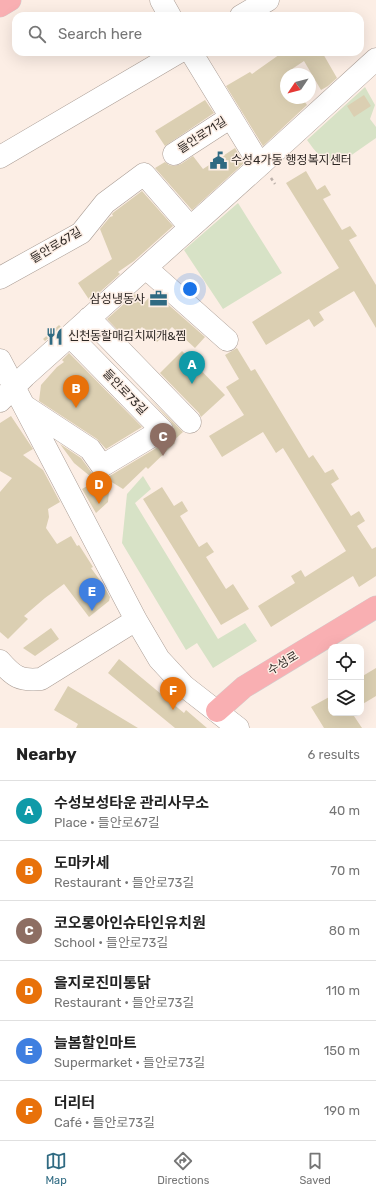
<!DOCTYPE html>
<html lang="en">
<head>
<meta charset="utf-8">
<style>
	body { margin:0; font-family:Rubik,"Noto Sans KR",sans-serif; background:#f6f6f6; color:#222 }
	.controls { position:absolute; right:12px; bottom:12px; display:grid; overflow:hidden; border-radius:8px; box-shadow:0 4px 16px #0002 }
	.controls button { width:36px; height:36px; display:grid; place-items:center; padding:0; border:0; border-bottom:1px solid #e0e0e0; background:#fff; color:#222; font:20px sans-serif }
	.compass { position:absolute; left:280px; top:68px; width:36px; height:36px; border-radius:50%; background:#fff; box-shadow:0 4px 16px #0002; rotate:235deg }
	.you { position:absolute; left:190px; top:289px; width:14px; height:14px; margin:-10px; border:3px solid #fff; border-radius:50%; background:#1a73e8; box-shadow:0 0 0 6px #1a73e833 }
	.badge { display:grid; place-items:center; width:26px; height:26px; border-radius:50%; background:#2f6a82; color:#fff; font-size:13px; font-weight:700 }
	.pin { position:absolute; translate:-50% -33px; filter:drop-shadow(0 1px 2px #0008) }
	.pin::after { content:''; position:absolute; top:21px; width:14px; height:12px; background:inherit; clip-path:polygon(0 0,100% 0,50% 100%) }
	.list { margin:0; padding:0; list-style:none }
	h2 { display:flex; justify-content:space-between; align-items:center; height:52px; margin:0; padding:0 16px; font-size:17px }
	h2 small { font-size:13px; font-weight:400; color:#767676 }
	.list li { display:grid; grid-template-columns:26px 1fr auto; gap:12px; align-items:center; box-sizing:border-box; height:60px; padding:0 16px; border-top:1px solid #e0e0e0 }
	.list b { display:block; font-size:15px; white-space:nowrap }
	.list p { margin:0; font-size:13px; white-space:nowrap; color:#767676 }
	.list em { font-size:13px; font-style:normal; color:#767676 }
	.icon { flex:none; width:22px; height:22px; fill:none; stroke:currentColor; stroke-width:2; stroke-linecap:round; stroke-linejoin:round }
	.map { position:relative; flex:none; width:376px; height:728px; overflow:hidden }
	.search { position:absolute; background:#fff; box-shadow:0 4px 16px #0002; left:12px; right:12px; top:12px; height:44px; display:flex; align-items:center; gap:10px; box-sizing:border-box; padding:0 14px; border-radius:12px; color:#767676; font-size:15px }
	.sheet { height:412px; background:#fff }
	nav { display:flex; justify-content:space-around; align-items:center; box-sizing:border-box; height:56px; border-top:1px solid #e0e0e0; background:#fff; font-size:11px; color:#767676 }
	nav a { display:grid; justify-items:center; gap:2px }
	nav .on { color:#2f6a82 }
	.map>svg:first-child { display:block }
</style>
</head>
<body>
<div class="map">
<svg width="376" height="728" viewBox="0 0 376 728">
	<rect width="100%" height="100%" fill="#fceee5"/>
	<path fill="#d7e2c6" d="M365,87L375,105L370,119L376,127V138L343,161L335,165C320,159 316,152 307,140Z
		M238,203L282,273L223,309L184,250Z
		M143,476L151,489L135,503L218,639L245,623L257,641L213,668L197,643L186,650L122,543L127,494Z"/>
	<path fill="#dbcfb2" d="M283,52H322L337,78L328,86L321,90L304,61L286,73V98H302L307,105L263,146L226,86L250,72L252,74Z
		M364,95L371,106L354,117L347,106Z
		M205,100L214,113L165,146L155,131Z
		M235,148L244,163L192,210L155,168L165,162L169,165L175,166L181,164L193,156L203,169Z
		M306,171L317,190L325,185L331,195L323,199L342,230L350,226L357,236L349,240L376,285V328L354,291L319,312L324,320L314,327L309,319L266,345L252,322L339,268L286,183Z
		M142,191L173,226L134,261L118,272L120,274L90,301L78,283L112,259L100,229L110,217L113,216L112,214L114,212Z
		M154,292L205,337L195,348L172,327L157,342L142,327L128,341L107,319L135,294L144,303Z
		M59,325L61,327L45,341L43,339Z
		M237,348L251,371L255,369L309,458L313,455L325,473L333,469L339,479L331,484L351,516L359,511L365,521L357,526L372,549L376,547V576L359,587L353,576L271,627L258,606L295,583L291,576L301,570L305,577L346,551L283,448L276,453L263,432L222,457L209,436L244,415L226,387L239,379L225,355Z
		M182,351L225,395L201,417L199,413L160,373Z
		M69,353L142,427L106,449L97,439L39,401L41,385L57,367L64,362L62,360Z
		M148,397L183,432L173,441L175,443L148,469L146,467L123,489L110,481L108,502L96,513L82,489L96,481L74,463L60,444L81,458L92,473L96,477L102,478L108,477L168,441L173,436L174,428L171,422Z
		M11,416L33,449L23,455L43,470L60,502L48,509L49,517L46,528L57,544L71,536L77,546L79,545L93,567L91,568L102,583L110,597L109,601L89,617L64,584L45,598L24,616L28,619L8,639L0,632V492L12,478L0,471V423Z
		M162,487L174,506L182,501L188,511L180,516L199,547L207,542L214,552L206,557L226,589L233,584L249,609L221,625L143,499Z
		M51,628L59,639L35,656L23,648Z
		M119,659L184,713L186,710L207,728H175L108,673Z
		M376,668V696L361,705V677Z
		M68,686L138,728H76L78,724L54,710Z
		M331,696V713H352L362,728H324L311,707Z"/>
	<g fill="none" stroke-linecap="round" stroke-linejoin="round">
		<defs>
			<path id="minor" d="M161,0L170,16
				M241,16L268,0
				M191,52L260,165
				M174,154L231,117
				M0,157L179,52
				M146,268L227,340
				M0,278L81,233L105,203L144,174L190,227
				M89,318L190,422
				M0,360L136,620L159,659L184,686L238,728
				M0,401L25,376L260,165L376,59
				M26,407L90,449L102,466L162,430L70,336
				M0,661C14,677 20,681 41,679L136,620"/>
			<path id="major" d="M0,6L10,0
				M217,711L244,687L376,607"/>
		</defs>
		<use href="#minor" stroke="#aa9d95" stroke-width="23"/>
		<use href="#major" stroke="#d1cfcf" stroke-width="23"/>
		<path stroke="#bdb1aa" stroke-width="2.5" stroke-dasharray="3 3" stroke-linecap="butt" d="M271,178L275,184"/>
		<use href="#minor" stroke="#fff" stroke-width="22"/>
		<use href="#major" stroke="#f9afb2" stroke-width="22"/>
	</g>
	<defs>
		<symbol id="civic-bare" viewBox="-9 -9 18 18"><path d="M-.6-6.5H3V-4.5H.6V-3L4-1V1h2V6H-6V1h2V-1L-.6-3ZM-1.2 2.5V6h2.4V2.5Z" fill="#2f6a82" stroke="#fceee5" stroke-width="2.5" paint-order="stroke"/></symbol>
		<symbol id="office-bare" viewBox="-9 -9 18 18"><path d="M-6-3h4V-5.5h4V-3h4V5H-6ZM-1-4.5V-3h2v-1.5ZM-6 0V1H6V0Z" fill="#2f6a82" stroke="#fceee5" stroke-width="2.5" paint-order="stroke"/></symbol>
		<symbol id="restaurant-bare" viewBox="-9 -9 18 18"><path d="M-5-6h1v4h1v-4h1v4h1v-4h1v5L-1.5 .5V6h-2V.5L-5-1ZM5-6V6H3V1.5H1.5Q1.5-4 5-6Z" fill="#2f6a82" stroke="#fceee5" stroke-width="2.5" paint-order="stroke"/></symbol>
	</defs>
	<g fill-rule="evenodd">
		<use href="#civic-bare" x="206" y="148" width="25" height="25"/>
		<use href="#office-bare" x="146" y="286" width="25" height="25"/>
		<use href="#restaurant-bare" x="42" y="324" width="25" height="25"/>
	</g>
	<g text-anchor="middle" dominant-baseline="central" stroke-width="3" stroke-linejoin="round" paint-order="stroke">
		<g font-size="12" fill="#2d2724" stroke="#fceee5">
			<text transform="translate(202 135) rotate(-33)">들안로71길</text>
			<text transform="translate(56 245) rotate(-31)">들안로67길</text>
			<text transform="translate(125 392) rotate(46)">들안로73길</text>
			<text transform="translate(283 663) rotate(-31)">수성로</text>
		</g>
		<g font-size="12" fill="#2d2724" stroke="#fceee5" text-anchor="start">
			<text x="231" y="160">수성4가동 행정복지센터</text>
			<text x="145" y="299" text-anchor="end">삼성냉동사</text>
			<text x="68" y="336">신천동할매김치찌개&amp;찜</text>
		</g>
	</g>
</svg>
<div class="controls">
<button><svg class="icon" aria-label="locate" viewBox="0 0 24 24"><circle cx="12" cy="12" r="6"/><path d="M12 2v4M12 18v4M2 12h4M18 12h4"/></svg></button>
<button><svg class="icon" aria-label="layers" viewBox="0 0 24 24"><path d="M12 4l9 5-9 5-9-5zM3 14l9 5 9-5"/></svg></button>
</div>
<svg class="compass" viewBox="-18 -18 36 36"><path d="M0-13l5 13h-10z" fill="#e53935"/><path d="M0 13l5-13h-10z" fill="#767676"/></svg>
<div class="you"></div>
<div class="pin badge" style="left:192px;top:384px;background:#0f9aa8">A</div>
<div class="pin badge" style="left:76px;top:408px;background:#e8710a">B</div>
<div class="pin badge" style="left:163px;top:456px;background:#8d6e63">C</div>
<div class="pin badge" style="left:99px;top:504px;background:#e8710a">D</div>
<div class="pin badge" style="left:92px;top:611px;background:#3f7fe0">E</div>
<div class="pin badge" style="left:173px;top:710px;background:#e8710a">F</div>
<div class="search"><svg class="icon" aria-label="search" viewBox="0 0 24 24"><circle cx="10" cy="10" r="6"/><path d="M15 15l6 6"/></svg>Search here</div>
</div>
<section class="sheet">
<h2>Nearby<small>6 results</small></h2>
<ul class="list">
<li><span class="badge" style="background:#0f9aa8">A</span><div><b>수성보성타운 관리사무소</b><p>Place · 들안로67길</p></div><em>40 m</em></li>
<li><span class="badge" style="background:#e8710a">B</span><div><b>도마카세</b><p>Restaurant · 들안로73길</p></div><em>70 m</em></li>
<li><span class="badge" style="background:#8d6e63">C</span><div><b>코오롱아인슈타인유치원</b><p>School · 들안로73길</p></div><em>80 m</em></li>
<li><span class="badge" style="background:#e8710a">D</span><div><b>을지로진미통닭</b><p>Restaurant · 들안로73길</p></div><em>110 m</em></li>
<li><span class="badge" style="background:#3f7fe0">E</span><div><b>늘봄할인마트</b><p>Supermarket · 들안로73길</p></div><em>150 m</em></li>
<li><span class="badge" style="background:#e8710a">F</span><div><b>더리터</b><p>Café · 들안로73길</p></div><em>190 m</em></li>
</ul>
</section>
<nav>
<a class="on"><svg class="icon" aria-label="map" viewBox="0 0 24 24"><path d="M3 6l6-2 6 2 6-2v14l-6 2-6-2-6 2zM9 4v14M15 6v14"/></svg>Map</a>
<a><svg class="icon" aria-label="directions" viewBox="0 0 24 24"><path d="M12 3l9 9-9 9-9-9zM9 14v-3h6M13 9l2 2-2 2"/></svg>Directions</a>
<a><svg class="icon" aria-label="saved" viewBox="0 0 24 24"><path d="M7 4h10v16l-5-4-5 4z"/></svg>Saved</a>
</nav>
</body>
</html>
